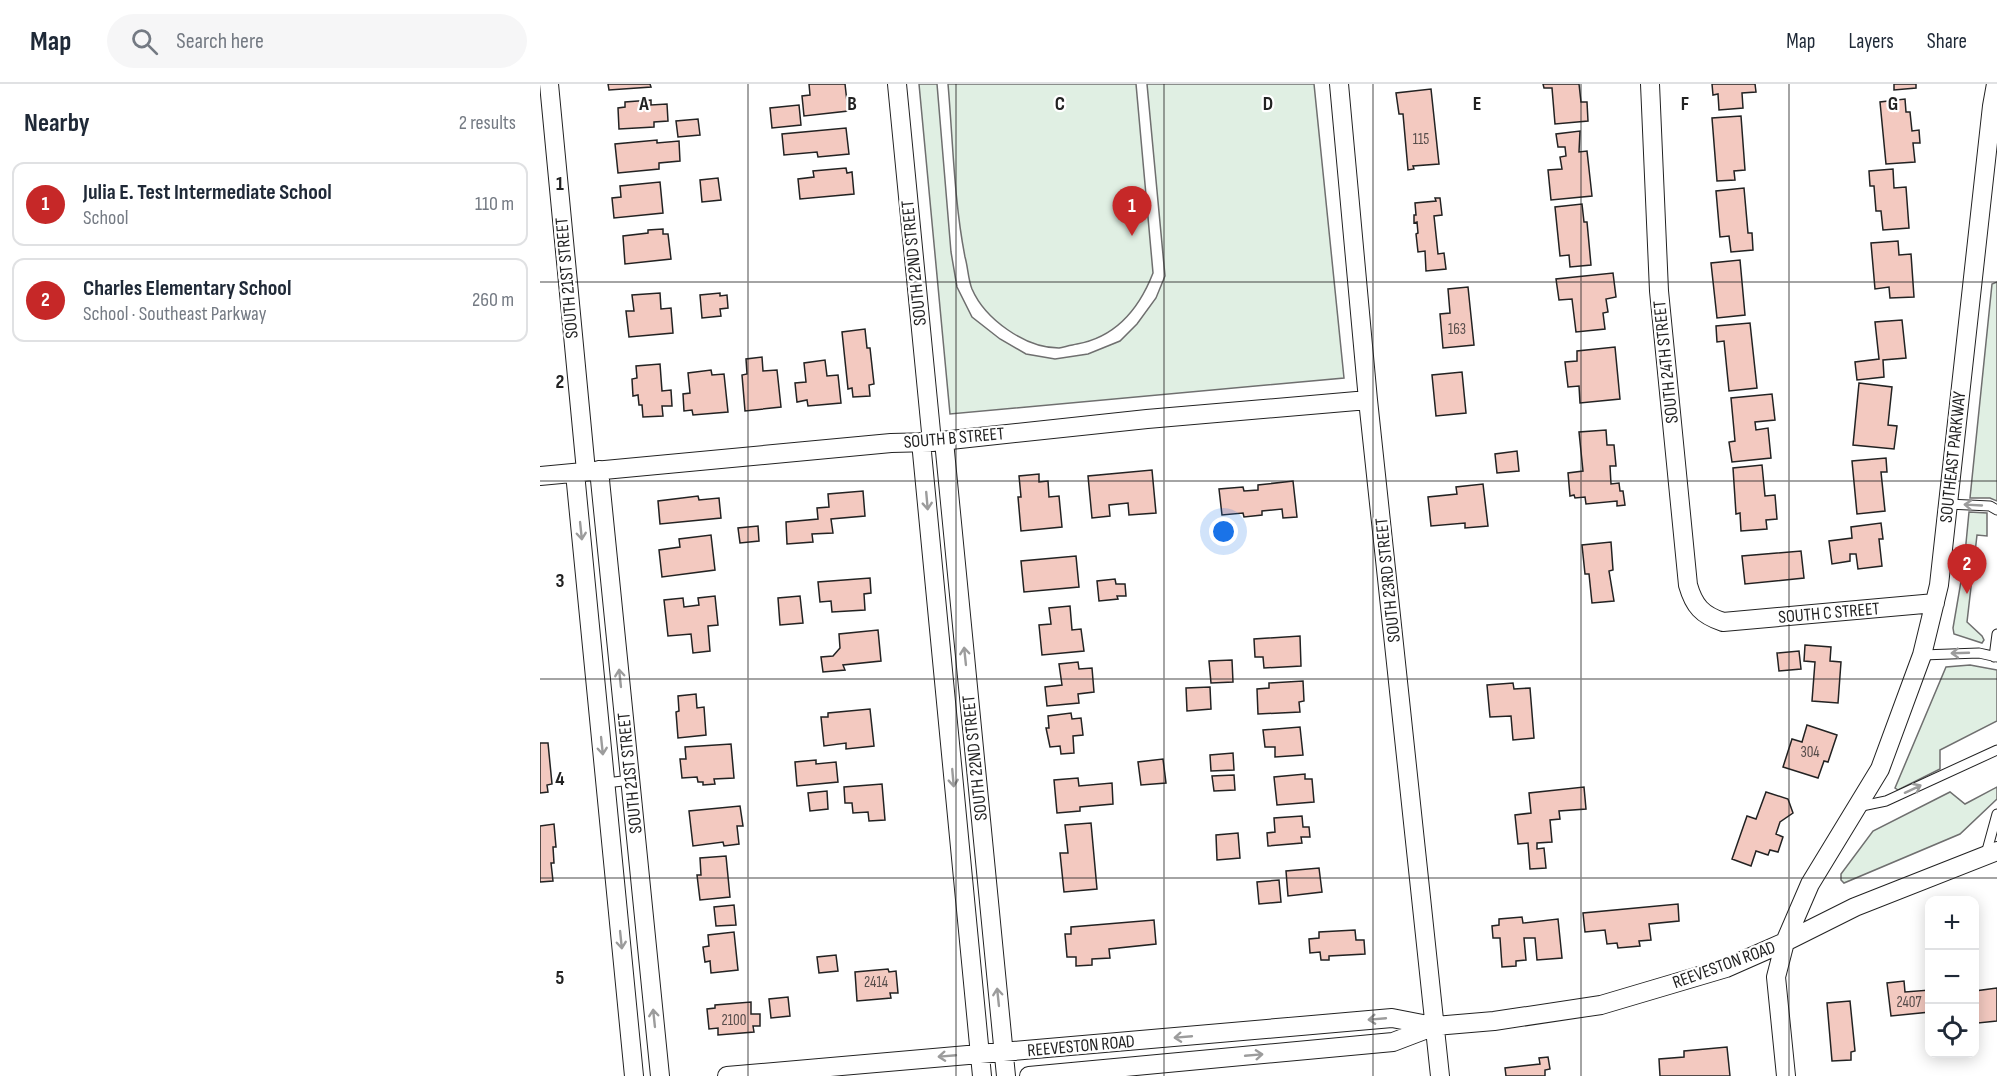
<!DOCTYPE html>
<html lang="en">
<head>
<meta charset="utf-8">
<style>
	body { margin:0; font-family:"Sofia Sans Condensed",sans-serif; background:#f6f6f7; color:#1f2937 }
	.controls { position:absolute; right:18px; bottom:18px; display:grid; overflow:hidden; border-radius:12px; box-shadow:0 3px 15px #0003 }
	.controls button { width:54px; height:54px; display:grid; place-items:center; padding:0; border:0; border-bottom:2px solid #e0e1e3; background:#fff; color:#1f2937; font:30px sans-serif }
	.you { position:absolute; left:684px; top:448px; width:21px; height:21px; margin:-15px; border:4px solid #fff; border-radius:50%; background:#1a73e8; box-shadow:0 0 0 9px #1a73e833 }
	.badge { display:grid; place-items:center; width:39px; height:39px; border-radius:50%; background:#c62828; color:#fff; font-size:20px; font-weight:700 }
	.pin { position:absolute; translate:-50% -50px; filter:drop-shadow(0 2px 3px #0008) }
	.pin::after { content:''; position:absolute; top:32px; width:21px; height:18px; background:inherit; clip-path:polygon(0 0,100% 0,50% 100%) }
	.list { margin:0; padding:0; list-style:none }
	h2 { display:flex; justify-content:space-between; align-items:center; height:78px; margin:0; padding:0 24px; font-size:26px }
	h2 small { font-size:20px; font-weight:400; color:#747a83 }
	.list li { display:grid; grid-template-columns:39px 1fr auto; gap:18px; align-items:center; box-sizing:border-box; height:84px; margin:0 12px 12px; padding:0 12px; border:2px solid #e0e1e3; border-radius:12px }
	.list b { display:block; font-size:22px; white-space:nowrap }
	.list p { margin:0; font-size:20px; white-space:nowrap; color:#747a83 }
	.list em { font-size:20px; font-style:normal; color:#747a83 }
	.icon { flex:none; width:33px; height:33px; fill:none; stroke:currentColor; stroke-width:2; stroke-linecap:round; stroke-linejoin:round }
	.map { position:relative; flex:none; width:1457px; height:992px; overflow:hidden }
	header { display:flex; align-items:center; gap:36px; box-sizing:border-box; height:84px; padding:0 30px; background:#fff; border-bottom:2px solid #e0e1e3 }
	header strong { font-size:28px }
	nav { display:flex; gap:33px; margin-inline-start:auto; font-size:21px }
	.search { width:420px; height:54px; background:#f6f6f7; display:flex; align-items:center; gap:15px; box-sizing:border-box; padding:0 21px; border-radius:33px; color:#747a83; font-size:22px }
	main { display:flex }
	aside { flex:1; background:#fff }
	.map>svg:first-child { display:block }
</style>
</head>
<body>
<header>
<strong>Map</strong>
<div class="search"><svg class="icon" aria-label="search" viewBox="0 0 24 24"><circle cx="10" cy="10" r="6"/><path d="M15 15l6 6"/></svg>Search here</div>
<nav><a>Map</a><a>Layers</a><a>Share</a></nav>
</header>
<main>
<aside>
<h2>Nearby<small>2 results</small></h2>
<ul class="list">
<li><span class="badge">1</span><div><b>Julia E. Test Intermediate School</b><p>School</p></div><em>110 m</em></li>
<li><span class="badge">2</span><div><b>Charles Elementary School</b><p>School · Southeast Parkway</p></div><em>260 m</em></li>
</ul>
</aside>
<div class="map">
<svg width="1457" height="992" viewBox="0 0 1457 992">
	<rect width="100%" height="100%" fill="#fff"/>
	<path fill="#e0efe3" stroke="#6f6f6f" stroke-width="1.5" d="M379,0H397L411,168L417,203L432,233L460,255L486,270L515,275L548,270L580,257L597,240L616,214L625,192L607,0H774L804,294L410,330Z
		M408,0H596L613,189C599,225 576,253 537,260C531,261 524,263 519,264C485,264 445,235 432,205C428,195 428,183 425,173C414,117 413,57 408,0Z
		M1457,198V417L1450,414H1430L1452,200Z
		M1429,428L1447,429V452L1437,451L1427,538L1442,552L1444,556L1442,559L1414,550L1413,544L1424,480Z
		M1430,581L1457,586V637L1400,666V685L1358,706L1355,704L1406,583Z
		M1457,703V715L1420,750L1304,799L1301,796V790L1333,747L1410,708L1425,720Z"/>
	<path fill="#f3c9c0" stroke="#222" stroke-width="1.5" d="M68,0H110L111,3L69,6Z
		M269,0H305L308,27L264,32L262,12L270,11Z
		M1003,0H1039L1041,18H1047L1048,37L1015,40L1012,4H1004Z
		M1172,0H1215L1216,8L1202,9L1203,24L1179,26L1178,10L1173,11Z
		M1354,0H1376V4L1354,6Z
		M891,5L899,80L873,82L874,85L868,86L863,30H859L856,9Z
		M1365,15L1366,28H1370L1372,47L1379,46L1380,59H1373L1375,78L1346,80L1340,18Z
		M111,16V21L127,20L128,37L114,38V43L79,45L78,24L85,23V18Z
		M259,21L261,41L232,44L230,24Z
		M1201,32L1205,86L1194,87L1195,96L1177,97L1172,34Z
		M158,35L160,51L138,53L136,37Z
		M306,44L309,70L278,73L277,68L244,71L242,50Z
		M1040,47L1039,68L1047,67L1052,112L1011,116L1008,86L1022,85L1020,73L1026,72L1025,63H1018L1016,50Z
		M117,56V59L139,57L140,77L119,79V85L78,89L75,60Z
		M306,84L307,89L312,88L314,110L260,115L258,95L274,93L273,87Z
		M1353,85L1354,104L1366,103L1369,144L1343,146L1341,127H1336L1334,102H1330L1329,87Z
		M178,94L181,116L162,118L160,96Z
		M120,98L123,129L74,134L72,114L81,113L80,102Z
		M1204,104L1208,149H1212L1213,166L1191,168L1189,152L1180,153L1176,107Z
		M895,114H900L902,131L894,132L898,170L904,169L906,185L886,187L885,167L878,168L876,150L878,149L877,138L874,139V131H876L875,119L896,117Z
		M1042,120L1044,138H1047L1051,181L1030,183L1029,171L1020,172L1015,123Z
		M123,145V150H128L131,175L85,180L83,152L108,149V146Z
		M1358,157L1359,171L1371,170L1374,213L1350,214L1349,203L1335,205L1331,159Z
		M1200,176L1205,231L1177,234L1171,179Z
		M1073,189L1076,213L1066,215L1068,228L1063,229L1065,245L1036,248L1032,215L1019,216L1016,195Z
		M928,203L934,261L903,264L900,230L910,229L908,205Z
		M120,209L121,225L131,224L133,249L89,253L86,227H94L92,211Z
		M180,209V212L187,211L188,224L180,225L181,232L162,234L160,211Z
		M1362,236L1366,274L1343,276L1344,293L1317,296L1315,278L1339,275L1335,238Z
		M1210,239L1217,304L1189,307L1184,257L1177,258L1176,242Z
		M325,245L327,264H330L334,300L329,301L330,312L313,313L312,304L308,305L302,248Z
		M1075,263L1080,315L1040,319L1039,302L1028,303L1025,278L1037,277V267Z
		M222,273L223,287L237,286L241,323L205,327L202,291L207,290L206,275Z
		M285,276L287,292L298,291L301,319L268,322L267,316L257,318L255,299L266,298L264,279Z
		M120,280L122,307L131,306L132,322H122L123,332L103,333L102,321H99L98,311L93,312L92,295L97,294L96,282Z
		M171,286L172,291L184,290L188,328L153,331L152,326L144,327L143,310L150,309L148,289Z
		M922,288L926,329L896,332L892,291Z
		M1319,299L1352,303L1348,341L1357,342L1354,365L1313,361Z
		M1232,310L1235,336L1215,338L1216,346L1228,344L1231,374L1192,378L1189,358L1195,357L1191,314Z
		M1066,346L1067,361H1074L1076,382H1070L1071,400L1079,399L1080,407H1083L1085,421L1077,422V417L1046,420L1045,413L1035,414L1034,411L1030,412L1028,389L1043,387L1039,348Z
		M977,367L979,387L957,389L955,370Z
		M1346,374L1347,388H1341L1345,427L1317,430L1312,377Z
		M1222,381L1225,412L1235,411L1237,435L1226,436L1227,445L1201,447L1200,429L1196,430L1193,384Z
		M612,386L616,429L589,431L588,419L569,421L570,432L552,434L548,392Z
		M499,390V398L508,397L509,413L519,412L522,443L481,447L478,413H481L479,392Z
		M753,397L757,433L743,434L742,425L722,427V431L704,433L703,429L682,431L679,405L703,403L704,407L718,406V401Z
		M943,400L948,442L925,444V439L891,442L888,413L917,410L916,403Z
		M323,407L325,432L291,435L293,449L272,450L273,458L247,460L246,438L278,435L277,424L289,423L288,410Z
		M158,412L159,416L179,414L181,434L120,440L118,417Z
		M1341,439L1343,455H1339L1342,482L1318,485L1316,470H1310V477L1292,480L1289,457L1312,454L1311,443Z
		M218,442L219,457L200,459L198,444Z
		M171,451L175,486L122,493L119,466L140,463L139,455Z
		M1071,458L1073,486L1069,487L1074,517L1052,519L1049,490H1045L1042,461Z
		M1261,467L1264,494L1205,500L1202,472Z
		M536,472L539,503L484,508L481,477Z
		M330,494L331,509L324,510L325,526L292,528L291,517L280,518L278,498Z
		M575,495L576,500H585L586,512H577L578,515L559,517L557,497Z
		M175,512L178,541L168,542L170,567L153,569L151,550L128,552L124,516L143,514L144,523L159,521L158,514Z
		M260,512L263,539L240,541L238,514Z
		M530,522L532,546L541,545L544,567L502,571L499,541L511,540L509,524Z
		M338,546L341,577L303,581L305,586L283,588L281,573L293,572L300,564L299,550Z
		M760,552L761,582L724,584L723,573H715L714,555Z
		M1265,561L1291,563L1290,577L1301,578L1298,619L1272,617L1275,578L1264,577Z
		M1259,567L1261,585L1239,587L1237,569Z
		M692,576L693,598L671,599L669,577Z
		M538,578L539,585L552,584L554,608L538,610L539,619L507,622L505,603L522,601L519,580Z
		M763,597L764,617L759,618L760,628L718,630L717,605L729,604V599Z
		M973,599L974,605L990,604L994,654L973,656L971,632L950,633L947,601Z
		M670,603L671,625L647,627L646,604Z
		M156,610L157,624L164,623L166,651L138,654L136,628L139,627L138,612Z
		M330,625L334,662L306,665V659L284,662L281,633H288V629Z
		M531,629L532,635L541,634L543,651L533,652L534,669L521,670L520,662L510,663L506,644H509L508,632Z
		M1267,641L1297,651L1288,678L1284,677L1278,694L1243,683L1252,655L1262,658Z
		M760,643L763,671L735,673V663H725L723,646Z
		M0,659H8L12,700L7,701L8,708L0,709Z
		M191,660L194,694L174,695L175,700L163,701V698H158L157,693L142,694L140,675H146L145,663Z
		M693,669L694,686L671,687L670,671Z
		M623,675L626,699L601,701L598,678Z
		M276,676V680L296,678L298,698L257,702L255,678Z
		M765,690V695H772L774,718L737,721L734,693Z
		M694,691L695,706L674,707L672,692Z
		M538,694L539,702L572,699L573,720L540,723V727L517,729L514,696Z
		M342,700L345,736L329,737L328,728L313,729L312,719H305L304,703Z
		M1044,703L1046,725L1019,727L1020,735L1010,736L1012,758L997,759V765L1004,764L1006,784L990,785L988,759L978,760L975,731L991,729L989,709Z
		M287,707L288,725L270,727L268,709Z
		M1226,708L1248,715L1253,729L1240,738L1236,750L1243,753L1238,768L1230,766L1228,771L1216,767L1211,782L1192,775L1207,732L1216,735Z
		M200,722L203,742H197L199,760L184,762L183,758L153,762L149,727Z
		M762,732L763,743H769L770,753H761L762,759L728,762L727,749L735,748L734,734Z
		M551,739L557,805L524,808L520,769H528L525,741Z
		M14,740L16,763H13L14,779H11L13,797L0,798V742Z
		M698,749L700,774L677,776L676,751Z
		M186,772L190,813L160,816L157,791H161L160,774Z
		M779,784L782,808L748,812L746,787Z
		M739,796L741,818L719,820L717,798Z
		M1138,820L1139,837L1109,840L1111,856L1099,857L1100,862L1078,864L1077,859L1067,860L1065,846L1045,848L1043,829Z
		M194,821L196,841L176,842L174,823Z
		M982,833L983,839L1018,835L1022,874L997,876L995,854H984L986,876L976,877V882L962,883L960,854H953L952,842L959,841V835Z
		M614,836L616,860L569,865L570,874L552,875V881L536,882V873H527L525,850H531V843Z
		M815,846L816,856H824L825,870L789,872V876H781L780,868L770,869L769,855L779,854V848Z
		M194,848L198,886L171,889L170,877L165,878L163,863L169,862L168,851Z
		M296,871L298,887L279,889L277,873Z
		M348,885L349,888L356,887L358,909H350L351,914L317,917L315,888Z
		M1364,897L1365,908L1390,906V928L1351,932L1347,899Z
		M1457,904V937L1438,939L1435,907Z
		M248,913L250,932L231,934L229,915Z
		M1310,917L1315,967L1311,968V976L1292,977L1287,919Z
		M211,918V930H220V942H213L214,948L178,951V944L169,945L167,925L175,924V921Z
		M1187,963L1190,992H1120L1119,975L1144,973V967Z
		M1008,973L1010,985L1005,986V992H966L965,984L1000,980L999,974Z"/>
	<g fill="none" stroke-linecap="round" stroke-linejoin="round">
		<defs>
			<path id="lane" d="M1408,420L1450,422L1457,426
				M1382,571L1439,569L1457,573
				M1454,573L1457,550
				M66,699L91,696
				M1317,723L1346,717L1457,666
				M1446,770L1457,730"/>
			<path id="street" d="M9,0L46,387
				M357,0L392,358
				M799,0L828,316L900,992
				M1110,0L1119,207L1148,501C1154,522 1162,531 1183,538L1395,519
				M404,357L466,992
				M381,358L442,992
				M59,386L120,992
				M35,389L94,992
				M0,392L351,359L392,358L607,335L828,316
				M187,992L852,934L893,942
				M489,992L853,958L895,942L954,937L1061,921L1186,884L1245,858L1315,823L1457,767
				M1246,992L1236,893L1245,858L1270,800L1340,685L1382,571L1399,501L1452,22L1456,0"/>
		</defs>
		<use href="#lane" stroke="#222" stroke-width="11"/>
		<use href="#street" stroke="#222" stroke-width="20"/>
		<use href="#lane" stroke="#fff" stroke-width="9"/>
		<use href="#street" stroke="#fff" stroke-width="18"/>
	</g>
	<defs><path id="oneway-shaft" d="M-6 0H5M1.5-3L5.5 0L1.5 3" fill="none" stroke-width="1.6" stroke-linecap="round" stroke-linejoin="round" transform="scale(1.5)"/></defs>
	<g stroke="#9c9c9c">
		<use href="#oneway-shaft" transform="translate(387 417) rotate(85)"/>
		<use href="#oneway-shaft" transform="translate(1433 421) rotate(-177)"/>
		<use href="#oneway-shaft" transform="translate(41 447) rotate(84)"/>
		<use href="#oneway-shaft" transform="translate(1420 569) rotate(178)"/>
		<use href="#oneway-shaft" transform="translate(425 572) rotate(-96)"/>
		<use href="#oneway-shaft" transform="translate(80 594) rotate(-96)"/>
		<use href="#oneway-shaft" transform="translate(62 662) rotate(84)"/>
		<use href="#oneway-shaft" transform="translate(413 694) rotate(85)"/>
		<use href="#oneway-shaft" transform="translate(1373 705) rotate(-25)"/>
		<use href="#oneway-shaft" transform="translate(81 856) rotate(84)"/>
		<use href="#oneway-shaft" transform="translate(458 913) rotate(-96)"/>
		<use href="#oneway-shaft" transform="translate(114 934) rotate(-96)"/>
		<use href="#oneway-shaft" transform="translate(837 935) rotate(175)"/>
		<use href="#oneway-shaft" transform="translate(643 953) rotate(175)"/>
		<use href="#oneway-shaft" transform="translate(714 971) rotate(-5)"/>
		<use href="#oneway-shaft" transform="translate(407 972) rotate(175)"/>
	</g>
	<path fill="none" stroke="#222" stroke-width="1.5" stroke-opacity="0.55" d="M208,0V992M416,0V992M624,0V992M833,0V992M1041,0V992M1249,0V992M0,198H1457M0,397H1457M0,595H1457M0,794H1457"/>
	<g text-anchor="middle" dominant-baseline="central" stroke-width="4.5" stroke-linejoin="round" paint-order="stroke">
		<g font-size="15" fill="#564c4a">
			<text x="881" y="55">115</text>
			<text x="917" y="245">163</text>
			<text x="1270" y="668">304</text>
			<text x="336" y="898">2414</text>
			<text x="1369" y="918">2407</text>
			<text x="194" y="936">2100</text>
		</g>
		<g font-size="18" fill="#222" stroke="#fff">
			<text transform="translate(374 179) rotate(-96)">SOUTH 22ND STREET</text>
			<text transform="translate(27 194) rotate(-95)">SOUTH 21ST STREET</text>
			<text transform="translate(1126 278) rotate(-96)">SOUTH 24TH STREET</text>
			<text transform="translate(414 354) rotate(-5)">SOUTH B STREET</text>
			<text transform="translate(1413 373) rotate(-84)">SOUTHEAST PARKWAY</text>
			<text transform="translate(848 496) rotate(-96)">SOUTH 23RD STREET</text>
			<text transform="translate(1289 529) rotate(-5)">SOUTH C STREET</text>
			<text transform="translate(435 674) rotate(-96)">SOUTH 22ND STREET</text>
			<text transform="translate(90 689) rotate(-96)">SOUTH 21ST STREET</text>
			<text transform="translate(1184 881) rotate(-20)">REEVESTON ROAD</text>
			<text transform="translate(541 962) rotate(-5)">REEVESTON ROAD</text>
		</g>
	</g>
	<g font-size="20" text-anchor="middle" font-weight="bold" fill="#222" stroke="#fff" stroke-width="4.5" stroke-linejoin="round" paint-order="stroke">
		<text x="104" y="26">A</text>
		<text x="312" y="26">B</text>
		<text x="520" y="26">C</text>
		<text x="728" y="26">D</text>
		<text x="937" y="26">E</text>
		<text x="1145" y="26">F</text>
		<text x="1353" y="26">G</text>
		<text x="20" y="106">1</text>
		<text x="20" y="304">2</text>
		<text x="20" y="503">3</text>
		<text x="20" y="701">4</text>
		<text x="20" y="900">5</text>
	</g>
</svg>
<div class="controls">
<button>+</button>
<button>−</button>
<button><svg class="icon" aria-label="locate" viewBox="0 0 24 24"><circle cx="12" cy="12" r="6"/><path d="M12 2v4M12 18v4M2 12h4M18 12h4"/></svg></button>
</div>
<div class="you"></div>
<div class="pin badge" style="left:592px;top:152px">1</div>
<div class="pin badge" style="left:1427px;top:510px">2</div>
</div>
</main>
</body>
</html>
